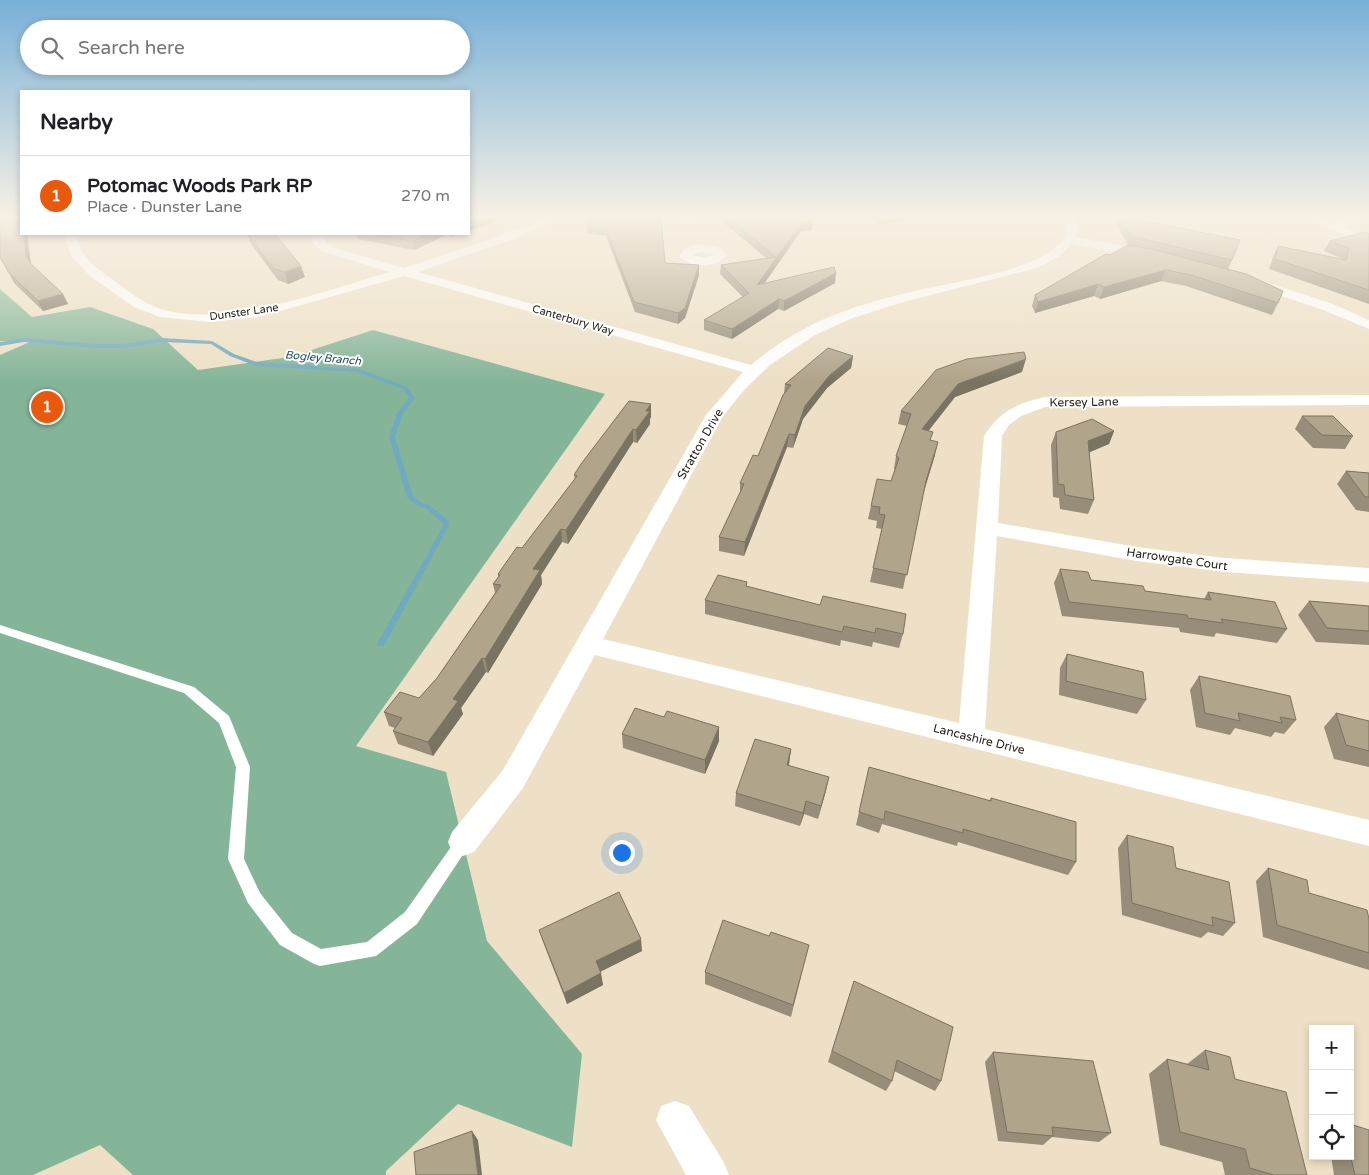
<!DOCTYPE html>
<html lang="en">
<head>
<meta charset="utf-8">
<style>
	body { margin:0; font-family:"Varela Round",sans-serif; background:#f6f6f6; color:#202124 }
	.controls { position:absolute; right:15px; bottom:15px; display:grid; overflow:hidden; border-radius:0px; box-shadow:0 2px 8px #0003 }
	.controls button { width:45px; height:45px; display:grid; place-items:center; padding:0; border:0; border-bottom:1px solid #e0e0e0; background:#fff; color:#202124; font:25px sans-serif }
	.you { position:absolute; left:621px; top:852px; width:18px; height:18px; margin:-12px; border:4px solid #fff; border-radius:50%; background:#1a73e8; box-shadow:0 0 0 8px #1a73e833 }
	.badge { display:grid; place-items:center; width:32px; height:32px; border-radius:50%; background:#ea580c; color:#fff; font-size:16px; font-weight:700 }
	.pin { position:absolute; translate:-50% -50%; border:2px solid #fff; box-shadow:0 1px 5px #0006 }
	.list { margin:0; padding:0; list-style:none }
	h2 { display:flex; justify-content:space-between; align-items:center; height:65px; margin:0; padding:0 20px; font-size:21px }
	h2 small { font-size:16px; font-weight:400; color:#757577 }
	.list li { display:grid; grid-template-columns:32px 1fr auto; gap:15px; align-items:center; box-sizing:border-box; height:80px; padding:0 20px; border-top:1px solid #e0e0e0 }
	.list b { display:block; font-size:19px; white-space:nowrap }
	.list p { margin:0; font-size:16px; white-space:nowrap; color:#757577 }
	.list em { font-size:16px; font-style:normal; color:#757577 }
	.icon { flex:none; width:28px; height:28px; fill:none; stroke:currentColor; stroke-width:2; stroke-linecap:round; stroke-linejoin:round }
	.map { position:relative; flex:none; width:1369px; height:1175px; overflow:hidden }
	.search { position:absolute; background:#fff; box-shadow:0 2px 8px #0003; left:20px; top:20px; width:450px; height:55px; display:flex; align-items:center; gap:12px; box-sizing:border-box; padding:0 18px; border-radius:28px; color:#757577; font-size:19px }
	.panel { position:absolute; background:#fff; box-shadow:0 2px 8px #0003; left:20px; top:90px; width:450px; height:145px; border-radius:0px }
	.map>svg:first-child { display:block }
</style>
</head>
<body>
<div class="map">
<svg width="1369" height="1175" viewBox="0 0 1369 1175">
	<rect width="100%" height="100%" fill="#ede0c6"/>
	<path fill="#85b598" d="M0,289L32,317L90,307L153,329L198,370L290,357L373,330L605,394L356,746L446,772L487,941L582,1054L572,1147L458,1104L386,1171V1175H133L100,1145L33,1175H0V355L32,341H0Z"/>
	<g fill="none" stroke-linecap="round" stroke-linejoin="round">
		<path fill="#71aabf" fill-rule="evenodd" d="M24,338L95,344H124L162,338L212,341L234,354L257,362L360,369L407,387L415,398L403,413L395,437L413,496L422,503L429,505L448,520L449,526L384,646H378L377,644L443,526V523L425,508L418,506L407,497L389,437L397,413L409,398L403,389L357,372L256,366L230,356L211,344L162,342L124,348H95L24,342L0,346V342Z"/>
		<path fill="#fff" fill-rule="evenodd" d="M0,625L194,687L229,716L250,767L244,859L260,893L292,933L321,949L367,942L405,912L458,837L463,835L468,837L471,842L468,847L417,924L376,956L320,966L314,964L280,945L248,903L228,859L236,767L219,723L184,693L0,633Z"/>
		<path fill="#fff" fill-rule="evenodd" d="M549,216H565L513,239L418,272L751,365C777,343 807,325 839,313C865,303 892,296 919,290C956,281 1038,271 1062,241C1067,234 1068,225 1065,216H1077L1079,229L1076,237L1154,252L1156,255L1154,258L1150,259L1072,244L1058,257L1037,268L903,302L850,319L815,335L770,365L744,390L723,416L603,639L959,723L984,436C1000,411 1017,403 1045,397L1369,395V405L1045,407L1021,416L1009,425L1002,436L998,523L1137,547L1225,558L1369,568V582L1225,572L1137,561L997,536L985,729L1369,820V846L595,655L523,788L474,852L463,856L452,852L448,842L452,832L503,770L706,415L743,372L404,276L259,317L209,322L160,317L134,307L91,277L71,256L64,234H76C80,257 97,269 116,282C129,292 142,302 158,308C221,330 327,290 390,272L321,251L313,243L312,234H324L325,242L334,248L404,268L480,243Z
			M618,216H756L750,219L695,224L624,219Z
			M1298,216H1315L1329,221L1369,216V222L1342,226L1369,237V245Z
			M701,244L721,248L727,255C717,268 690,269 679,256L686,247ZM701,252L713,254L714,255L704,258L692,255Z
			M1253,278L1333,304L1369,320V329L1323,310L1248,285L1246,282Z
			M675,1101L689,1106L723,1161L729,1175H686L656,1120L661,1106Z"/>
	</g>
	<path fill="#978d78" d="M597,216L665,263L699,275L685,318L678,324L635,312L606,236L587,233L586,224Z
		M724,216H809L812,230L801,231L764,284L835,283L784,311L778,309L732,339L704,330V320L743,297L720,274L721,265L766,258L724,223Z
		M872,216H927L880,225Z
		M1120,216L1232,260L1228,269L1278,303L1272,315L1186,286L1161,281L1100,299L1094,296L1035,313L1032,306L1035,295L1128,245L1117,225Z
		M21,234H27L31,264L68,304L43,311L14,283L9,273Z
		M247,234L305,277L288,284L278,280L251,244Z
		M356,234H460L451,237L446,235L414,250L358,239Z
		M1369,234V304L1269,269L1273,257L1278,246L1343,259L1324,251L1330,241Z
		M853,356L851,368L827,388L803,419L793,448L787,447L744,556L719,551V537L740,493V483L758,456L784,394L785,384Z
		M1022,372L955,397L928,431L935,455L924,489L903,589L870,582L882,529L876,528L877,521L868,519L871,506L891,481L895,470L894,469L896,456L907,426L898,424L901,411Z
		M651,404V417L650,419V424L637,443L633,442L568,544L562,542L541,575L542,584L488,673L486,672L461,708L463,714L433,756L398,744L393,731L395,728L389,726L384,712L419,698L437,678L495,593L493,584L498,577V574L522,548L575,479L574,475Z
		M1302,416L1353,436L1345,449L1313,448L1295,429Z
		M1114,431L1109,444L1089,452L1094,500L1088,514L1060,509L1059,498L1053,497L1051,445L1056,432Z
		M1346,471L1369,473V512L1356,510L1337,484Z
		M1060,569L1091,580L1145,591L1204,599L1208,592L1287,629L1277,643L1216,633L1214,637L1180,632L1179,628L1062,616L1054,583Z
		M747,582V586L903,634L899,648L873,642L872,647L841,640L840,646L705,614V600Z
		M1309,601L1369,606V645L1316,642L1298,615Z
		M1067,654L1146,700L1137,714L1059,695L1060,668Z
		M1199,676L1296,720L1284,734L1275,732L1271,737L1235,728L1230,735L1196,727L1190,690Z
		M1336,713L1369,721V767L1334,759L1324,727Z
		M664,717L719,727V741L705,774L623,748L622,734Z
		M791,749L789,766L829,777L818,819L804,814L800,826L735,806L736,793Z
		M869,767L989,801L991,798L1076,862L1068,875L958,842L957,846L882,824L879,833L856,825Z
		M1127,835L1176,868L1235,923L1223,936L1208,932L1201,938L1122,915L1118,848Z
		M1268,868L1309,893L1369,919V970L1263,937L1256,881Z
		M539,930L642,951L600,971L603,985L567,1004L543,942Z
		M769,936L809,945L791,1017L705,984V972Z
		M850,993L941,1081L935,1091L894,1071L892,1081L886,1091L828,1062Z
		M1205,1050L1235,1079L1307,1175H1225L1222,1162L1160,1145L1149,1074L1167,1059L1187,1064Z
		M993,1052L1111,1133L1099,1142L1052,1137L1043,1145L998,1141L985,1062Z
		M1350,1124L1369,1175H1334L1331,1156H1350Z"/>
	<path fill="#7b7361" d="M485,216H510L469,231V222Z
		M882,216H927L880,225Z
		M813,221L812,230L801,231L756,295L757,285L802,222Z
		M24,234H27L31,265L26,255Z
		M428,234H446V235L414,250L412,241Z
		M451,234H460L451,237Z
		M699,265V275L685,318L678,324V313Z
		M301,266L305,277L288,284L285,272Z
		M1166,270L1161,281L1100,299L1104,287Z
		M836,273L835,283L784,311V301Z
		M1098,284L1094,296L1035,313L1038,302Z
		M63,294L68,304L43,311L38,301Z
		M779,299L778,309L732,339V329Z
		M853,356L851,368L827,388L803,419L793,448L795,435L805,406L829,376Z
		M1026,359L1022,372L955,397L919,443L922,429L958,384Z
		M651,404V417L650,419V424L637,443L636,430L646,411Z
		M633,429V442L568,544L566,530Z
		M1114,431L1109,444L1083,455L1088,441Z
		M789,434L787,447L744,556L745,542Z
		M938,442L935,455L923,495L926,481Z
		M561,529L562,542L541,575L542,584L488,673L485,659L533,569Z
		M482,658L486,672L461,708L463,714L433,756L428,742L453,699Z
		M719,727V741L705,774V760Z
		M791,749L789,763L785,779L787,765Z
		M829,777L826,791L818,819L821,806Z
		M806,801L804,814L800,826L803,813Z
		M641,939L642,951L598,973L596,961Z
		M601,973L603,985L567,1004L564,993Z
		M472,1131L478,1140L482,1175H478Z"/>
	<path fill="#b0a48b" stroke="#7b7361" d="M0,216H21V234H24L26,255L31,264L63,294L38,301L9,273L0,257Z
		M469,216H485L469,222Z
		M597,216H661L665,263L699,265L685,308L678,313L634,302L605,227L586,224Z
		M726,216H809L813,221L802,222L757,285L834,267L836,273L784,301L779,299L732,329L704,320L749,293L721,265L776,257Z
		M1120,216L1240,240L1232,260L1130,236Z
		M1365,232L1369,234V290L1275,259L1278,246L1346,260L1349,248L1330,241Z
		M247,234H275L301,266L285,272L274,269Z
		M375,234H428L412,241Z
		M1128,245L1151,249L1246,274L1283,291L1278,303L1191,275L1166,270L1104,287L1098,284L1038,302L1035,295L1106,254L1110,255Z
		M828,348L853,356L829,376L805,406L795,435L789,434L745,542L719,537L744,484L740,483L753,455L758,456L783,395L791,385L785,384Z
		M1024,352L1026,359L958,384L922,429L933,432L930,440L938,442L926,481L907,575L873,568L885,515L879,514L880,507L871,506L877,479L891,481L899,458L896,456L911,414L901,411L936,370L967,359Z
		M629,401L651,404L646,411H650L636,430L633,429L566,530L561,529L533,569L540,570L485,659L482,658L453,699L458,701L428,742L393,731L402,718L384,712L400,692L419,698L437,678L501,585L493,584L500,575L498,574L517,547L522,548L577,476L574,475L581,464Z
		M1302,416H1333L1353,436L1322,435Z
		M1092,419L1114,431L1088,441L1094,500L1065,495L1064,485L1058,484L1056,432Z
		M1346,471L1369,473V497H1365Z
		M1060,569L1088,572L1091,580L1143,586L1145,591L1211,600L1208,592L1275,602L1287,629L1221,619L1223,623L1188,618L1187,615L1069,602Z
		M718,575L747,582L746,586L820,605L823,596L906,614L903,634L876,628L875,633L844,626L842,632L705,600Z
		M1309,601L1369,606V631L1327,628Z
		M1067,654L1143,672L1146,700L1066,681Z
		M1199,676L1290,696L1296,720L1280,717L1282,723L1238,713L1240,721L1205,713Z
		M635,708L664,717L667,711L719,727L705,760L622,734Z
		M1336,713L1369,721V751L1346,745Z
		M755,739L791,749L787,765L829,777L821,806L806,801L803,813L736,793Z
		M869,767L991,801V798L1076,822V862L963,829V833L885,811L884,820L859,812Z
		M1127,835L1173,847L1176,868L1229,882L1235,923L1212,917L1213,926L1132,903Z
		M1268,868L1307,880L1309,893L1367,910L1369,919V953L1277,925Z
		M619,892L641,939L596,961L601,973L564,993L539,930Z
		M723,920L769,936L771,932L809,945L793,1005L705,972Z
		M854,981L953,1027L941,1081L897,1060L892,1081L832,1051Z
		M1205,1050L1230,1057L1235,1079L1286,1092L1307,1175H1274L1250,1168L1245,1149L1180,1132L1167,1059L1209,1070Z
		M993,1052L1093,1061L1111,1133L1052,1127L1053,1136L1007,1132Z
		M1350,1124L1369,1130V1175H1355L1350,1154Z
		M472,1131L478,1175H416L414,1152Z"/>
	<linearGradient id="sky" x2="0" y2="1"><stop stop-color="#78b0d8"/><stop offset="0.57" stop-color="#f7f1e5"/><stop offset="1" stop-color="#f7f1e5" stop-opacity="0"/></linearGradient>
	<rect width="1369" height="381" fill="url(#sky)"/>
	<g text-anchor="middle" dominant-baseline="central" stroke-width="4" stroke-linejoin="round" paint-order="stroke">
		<g font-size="11" fill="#231f15" stroke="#fff">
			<text transform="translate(244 312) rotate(-8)">Dunster Lane</text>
			<text transform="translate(573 320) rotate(16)">Canterbury Way</text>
		</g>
		<g font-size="11" font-style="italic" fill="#184959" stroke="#fff">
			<text transform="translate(323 358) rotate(5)">Bogley Branch</text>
		</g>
		<g font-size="12" fill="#231f15" stroke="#fff">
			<text transform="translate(1084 402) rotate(-1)">Kersey Lane</text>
			<text transform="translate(700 444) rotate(-60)">Stratton Drive</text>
			<text transform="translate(1177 559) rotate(8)">Harrowgate Court</text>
			<text transform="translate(979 739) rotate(14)">Lancashire Drive</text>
		</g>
	</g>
</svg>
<div class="controls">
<button>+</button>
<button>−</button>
<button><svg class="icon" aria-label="locate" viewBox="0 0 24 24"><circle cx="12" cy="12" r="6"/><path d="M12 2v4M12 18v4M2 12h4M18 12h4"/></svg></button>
</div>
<div class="you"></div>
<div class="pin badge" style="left:47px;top:407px">1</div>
<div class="search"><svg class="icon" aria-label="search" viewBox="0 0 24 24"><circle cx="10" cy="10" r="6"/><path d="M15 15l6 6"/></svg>Search here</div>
<section class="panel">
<h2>Nearby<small></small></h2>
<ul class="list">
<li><span class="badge">1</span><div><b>Potomac Woods Park RP</b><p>Place · Dunster Lane</p></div><em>270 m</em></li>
</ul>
</section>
</div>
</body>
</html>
